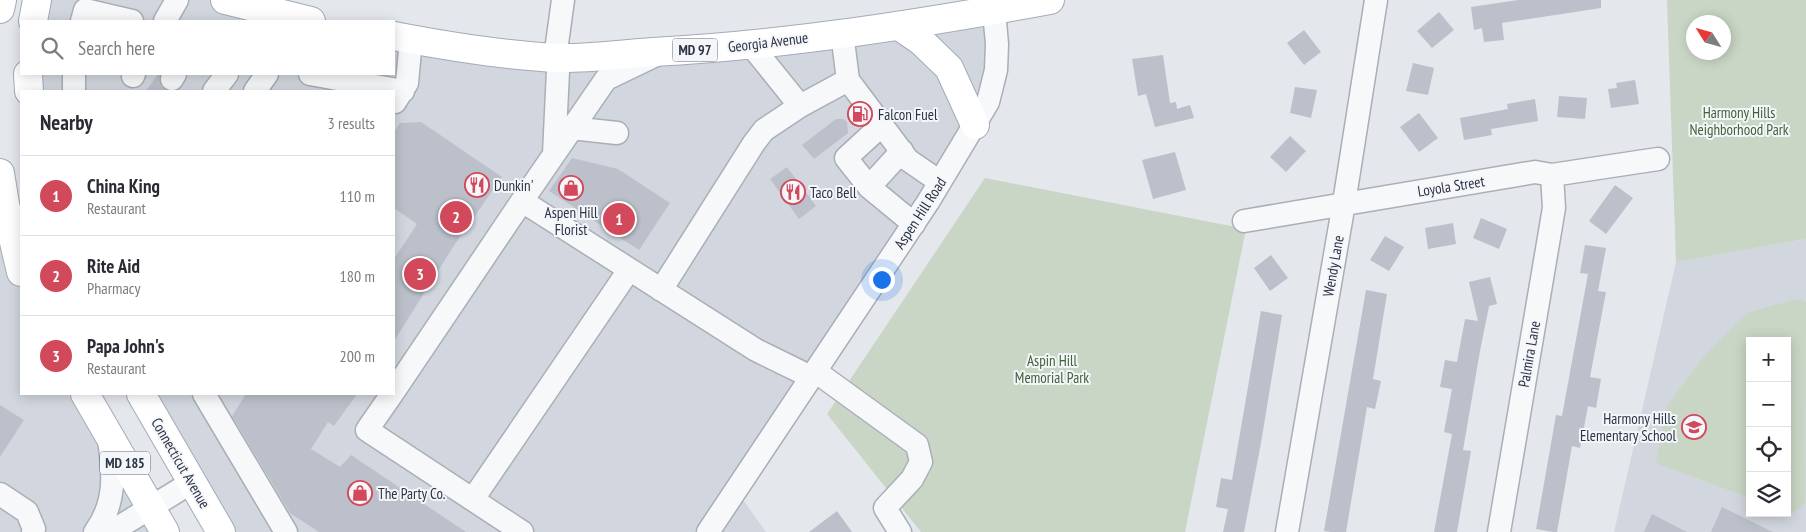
<!DOCTYPE html>
<html lang="en">
<head>
<meta charset="utf-8">
<style>
	body { margin:0; font-family:"PT Sans Narrow",sans-serif; background:#f7f7f7; color:#2b2b33 }
	.controls { position:absolute; right:15px; bottom:15px; display:grid; overflow:hidden; border-radius:0px; box-shadow:0 2px 12px #0003 }
	.controls button { width:45px; height:45px; display:grid; place-items:center; padding:0; border:0; border-bottom:1px solid #e1e1e2; background:#fff; color:#2b2b33; font:25px sans-serif }
	.compass { position:absolute; left:1686px; top:15px; width:45px; height:45px; border-radius:50%; background:#fff; box-shadow:0 2px 12px #0003; rotate:307deg }
	.you { position:absolute; left:881px; top:279px; width:18px; height:18px; margin:-12px; border:4px solid #fff; border-radius:50%; background:#1a73e8; box-shadow:0 0 0 8px #1a73e833 }
	.badge { display:grid; place-items:center; width:32px; height:32px; border-radius:50%; background:#d1495b; color:#fff; font-size:16px; font-weight:700 }
	.pin { position:absolute; translate:-50% -50%; border:2px solid #fff; box-shadow:0 1px 5px #0006 }
	.list { margin:0; padding:0; list-style:none }
	h2 { display:flex; justify-content:space-between; align-items:center; height:65px; margin:0; padding:0 20px; font-size:21px }
	h2 small { font-size:16px; font-weight:400; color:#7c7c81 }
	.list li { display:grid; grid-template-columns:32px 1fr auto; gap:15px; align-items:center; box-sizing:border-box; height:80px; padding:0 20px; border-top:1px solid #e1e1e2 }
	.list b { display:block; font-size:19px; white-space:nowrap }
	.list p { margin:0; font-size:16px; white-space:nowrap; color:#7c7c81 }
	.list em { font-size:16px; font-style:normal; color:#7c7c81 }
	.icon { flex:none; width:28px; height:28px; fill:none; stroke:currentColor; stroke-width:2; stroke-linecap:round; stroke-linejoin:round }
	.map { position:relative; flex:none; width:1806px; height:532px; overflow:hidden }
	.search { position:absolute; background:#fff; box-shadow:0 2px 12px #0003; left:20px; top:20px; width:375px; height:55px; display:flex; align-items:center; gap:12px; box-sizing:border-box; padding:0 18px; border-radius:0px; color:#7c7c81; font-size:19px }
	.panel { position:absolute; background:#fff; box-shadow:0 2px 12px #0003; left:20px; top:90px; width:375px; height:305px; border-radius:0px }
	.map>svg:first-child { display:block }
</style>
</head>
<body>
<div class="map">
<svg width="1806" height="532" viewBox="0 0 1806 532">
	<rect width="100%" height="100%" fill="#e4e7ec"/>
	<path fill="#d2d6de" fill-rule="evenodd" d="M37,0H225L311,21H33Z
		M994,10L988,102L736,490L766,532H221L141,394H394V91H29L28,74H394V36L556,58Z
		M0,224L21,272V394H85L159,532H0Z
		M1806,239V532H1614L1676,262ZM1750,341H1787V513H1750Z"/>
	<path fill="#c9d6c5" fill-rule="evenodd" d="M1667,0H1806V239L1676,262ZM1694,22H1724V52H1694Z
		M985,178L1246,229L1185,532H921L827,414Z
		M1798,299L1806,302L1805,503L1793,512L1787,510V341H1750V498L1656,463L1667,406L1706,354L1749,312Z"/>
	<path fill="#bbc0ca" d="M1518,0H1601V8L1502,23L1504,40L1484,42L1482,28L1474,30L1471,7Z
		M1439,12L1454,30L1432,48L1417,31Z
		M1304,30L1321,52L1304,65L1287,43Z
		M1163,55L1170,103L1176,102L1177,109L1190,105L1194,118L1155,127L1146,94L1138,96L1132,59Z
		M1413,63L1434,68L1428,95L1406,91Z
		M158,74H160L161,86L168,91H146Z
		M1635,80L1639,104L1611,108L1608,89L1617,88L1616,83Z
		M1295,87L1317,90L1311,118L1290,113Z
		M1559,96L1587,98L1585,119L1557,117Z
		M1535,99L1538,121L1491,129L1492,135L1464,140L1460,118L1508,109L1507,104Z
		M1419,113L1438,138L1419,152L1400,127Z
		M836,119H843L847,122L848,133L814,159L802,145Z
		M421,122L502,177L453,247L394,341V259L417,224L394,208V132L400,123Z
		M1290,136L1306,151L1286,172L1270,157Z
		M1175,152L1186,190L1153,199L1142,160Z
		M572,158L618,169L670,203L639,250L549,191Z
		M787,167L816,206L799,219L770,179Z
		M1615,185L1633,198L1606,234L1589,221Z
		M1481,218L1507,229L1499,249L1473,238Z
		M1453,223L1456,244L1428,249L1425,228Z
		M1385,236L1404,247L1389,271L1370,260Z
		M1585,245L1606,248L1598,291L1606,292L1590,377L1601,379L1596,408L1588,406L1580,448L1572,446L1557,532H1553L1536,529L1556,415L1562,416L1588,274L1580,273Z
		M1271,255L1288,278L1270,291L1254,268Z
		M1490,277L1497,304L1489,306L1480,351L1463,450L1471,451L1457,532H1434L1452,434L1444,432L1452,389L1440,387L1445,360L1457,362L1465,319L1478,321L1469,282Z
		M1366,290L1387,294L1373,379L1381,381L1375,409L1367,407L1346,532H1331L1324,531Z
		M1261,311L1282,315L1261,443L1244,532H1223L1228,509L1216,507L1221,478L1232,480Z
		M246,394H357L334,426L328,422L311,449L340,467L351,455L466,532H319L290,513L232,416Z
		M0,405L24,420L0,457Z
		M1722,507L1773,532H1711Z
		M837,511L852,532H809Z
		M1652,514L1687,532H1644Z"/>
	<g fill="none" stroke-linecap="round" stroke-linejoin="round">
		<defs>
			<path id="minor" d="M82,21L85,10L132,21
				M165,21L177,0
				M751,45L800,106L848,80L842,33
				M310,74L403,91
				M133,76L134,74
				M172,79L175,74
				M848,80L908,160L940,182
				M74,91V74
				M214,91L227,74
				M255,91L267,74
				M395,102L407,83L411,39
				M571,128L617,133
				M902,151L869,187L914,224
				M554,154L558,71L555,58L563,0
				M869,187L846,158L882,125
				M522,201L606,79L656,55
				M1244,221L1535,172L1552,175L1658,159
				M661,290L754,143L764,130L800,106
				M815,371L917,445L921,462L912,479L885,508L900,532
				M394,391L522,201L756,350L811,377
				M204,394L286,532
				M392,394L367,430L522,532
				M0,494L27,512L34,529L33,532
				M473,499L629,270
				M95,532C116,504 114,473 109,440
				M111,532L192,482
				M708,532L928,202L988,102L996,70L997,44L993,0
				M1287,532L1344,203L1376,0
				M1499,532L1554,208L1552,175"/>
			<path id="major" d="M225,0L311,21
				M0,9L2,0
				M33,21L37,0
				M899,26L921,41L949,68L975,125
				M394,36C446,46 501,55 555,58C587,59 621,54 653,52C786,45 919,24 1050,0
				M28,74L29,91
				M0,173L5,204L21,272
				M85,394L165,532
				M141,394L221,532"/>
		</defs>
		<use href="#minor" stroke="#a9aeb7" stroke-width="25"/>
		<use href="#major" stroke="#a3abb8" stroke-width="30"/>
		<use href="#minor" stroke="#f7f8fa" stroke-width="22"/>
		<use href="#major" stroke="#fff" stroke-width="28"/>
	</g>
	<defs>
		<symbol id="fuel-ring" viewBox="-11 -11 22 22"><circle r="9.5" fill="#f4f6f9" stroke="#d1495b" stroke-width="1.5"/><path d="M-5.5-6h7V0h2V4h1.3V-2.5L3-4.5l.8-.8L6-3V5H2.5V1h-1V6h-7ZM-4.2-4.7v3.2H.2V-4.7Z" fill="#d1495b"/></symbol>
		<symbol id="restaurant-ring" viewBox="-11 -11 22 22"><circle r="9.5" fill="#f4f6f9" stroke="#d1495b" stroke-width="1.5"/><path d="M-5-6h1v4h1v-4h1v4h1v-4h1v5L-1.5 .5V6h-2V.5L-5-1ZM5-6V6H3V1.5H1.5Q1.5-4 5-6Z" fill="#d1495b"/></symbol>
		<symbol id="shop-ring" viewBox="-11 -11 22 22"><circle r="9.5" fill="#f4f6f9" stroke="#d1495b" stroke-width="1.5"/><path d="M-5-2.5h2.3a2.7 3.5 0 0 1 5.4 0H5L5.5 6h-11ZM-1.5-2.5h3a1.5 2.3 0 0 0-3 0Z" fill="#d1495b"/></symbol>
		<symbol id="school-ring" viewBox="-11 -11 22 22"><circle r="9.5" fill="#f4f6f9" stroke="#d1495b" stroke-width="1.5"/><path d="M0-5L7-2L0 1L-7-2ZM-4 1L0 2.5L4 1V4Q0 6-4 4Z" fill="#d1495b"/></symbol>
	</defs>
	<g fill-rule="evenodd">
		<use href="#fuel-ring" x="846" y="100" width="28" height="28"/>
		<use href="#restaurant-ring" x="463" y="171" width="28" height="28"/>
		<use href="#shop-ring" x="557" y="174" width="28" height="28"/>
		<use href="#restaurant-ring" x="779" y="178" width="28" height="28"/>
		<use href="#school-ring" x="1680" y="413" width="28" height="28"/>
		<use href="#shop-ring" x="346" y="479" width="28" height="28"/>
	</g>
	<g text-anchor="middle" dominant-baseline="central" stroke-width="4" stroke-linejoin="round" paint-order="stroke">
		<g fill="#f4f6f9" stroke="#676e7b" stroke-width="1">
			<rect x="672.5" y="38.5" width="45" height="23" rx="4"/>
			<rect x="100" y="451.5" width="50" height="23" rx="4"/>
		</g>
		<g font-size="14" font-weight="bold" fill="#2b3445">
			<text x="695" y="50">MD 97</text>
			<text x="125" y="463">MD 185</text>
		</g>
		<g font-size="15" fill="#2b3445" stroke="#f4f6f9">
			<text transform="translate(768 42) rotate(-7)">Georgia Avenue</text>
			<text transform="translate(1451 186) rotate(-9)">Loyola Street</text>
			<text transform="translate(920 213) rotate(-57)">Aspen Hill Road</text>
			<text transform="translate(1333 266) rotate(-80)">Wendy Lane</text>
			<text transform="translate(1529 354) rotate(-80)">Palmira Lane</text>
			<text transform="translate(181 463) rotate(60)">Connecticut Avenue</text>
		</g>
		<g font-size="15" fill="#3f6138" stroke="#f4f6f9">
			<text x="1739" y="112">Harmony Hills<tspan x="1739" dy="17">Neighborhood Park</tspan></text>
			<text x="1052" y="360">Aspin Hill<tspan x="1052" dy="17">Memorial Park</tspan></text>
		</g>
		<g font-size="15" fill="#2b3445" stroke="#f4f6f9" text-anchor="start">
			<text x="878" y="114">Falcon Fuel</text>
			<text x="494" y="185">Dunkin'</text>
			<text x="810" y="192">Taco Bell</text>
			<text x="571" y="212" text-anchor="middle">Aspen Hill<tspan x="571" dy="17">Florist</tspan></text>
			<text x="1676" y="418" text-anchor="end">Harmony Hills<tspan x="1676" dy="17">Elementary School</tspan></text>
			<text x="378" y="493">The Party Co.</text>
		</g>
	</g>
</svg>
<div class="controls">
<button>+</button>
<button>−</button>
<button><svg class="icon" aria-label="locate" viewBox="0 0 24 24"><circle cx="12" cy="12" r="6"/><path d="M12 2v4M12 18v4M2 12h4M18 12h4"/></svg></button>
<button><svg class="icon" aria-label="layers" viewBox="0 0 24 24"><path d="M12 4l9 5-9 5-9-5zM3 14l9 5 9-5"/></svg></button>
</div>
<svg class="compass" viewBox="-18 -18 36 36"><path d="M0-13l5 13h-10z" fill="#e53935"/><path d="M0 13l5-13h-10z" fill="#7c7c81"/></svg>
<div class="you"></div>
<div class="pin badge" style="left:619px;top:219px">1</div>
<div class="pin badge" style="left:456px;top:217px">2</div>
<div class="pin badge" style="left:420px;top:274px">3</div>
<div class="search"><svg class="icon" aria-label="search" viewBox="0 0 24 24"><circle cx="10" cy="10" r="6"/><path d="M15 15l6 6"/></svg>Search here</div>
<section class="panel">
<h2>Nearby<small>3 results</small></h2>
<ul class="list">
<li><span class="badge">1</span><div><b>China King</b><p>Restaurant</p></div><em>110 m</em></li>
<li><span class="badge">2</span><div><b>Rite Aid</b><p>Pharmacy</p></div><em>180 m</em></li>
<li><span class="badge">3</span><div><b>Papa John's</b><p>Restaurant</p></div><em>200 m</em></li>
</ul>
</section>
</div>
</body>
</html>
